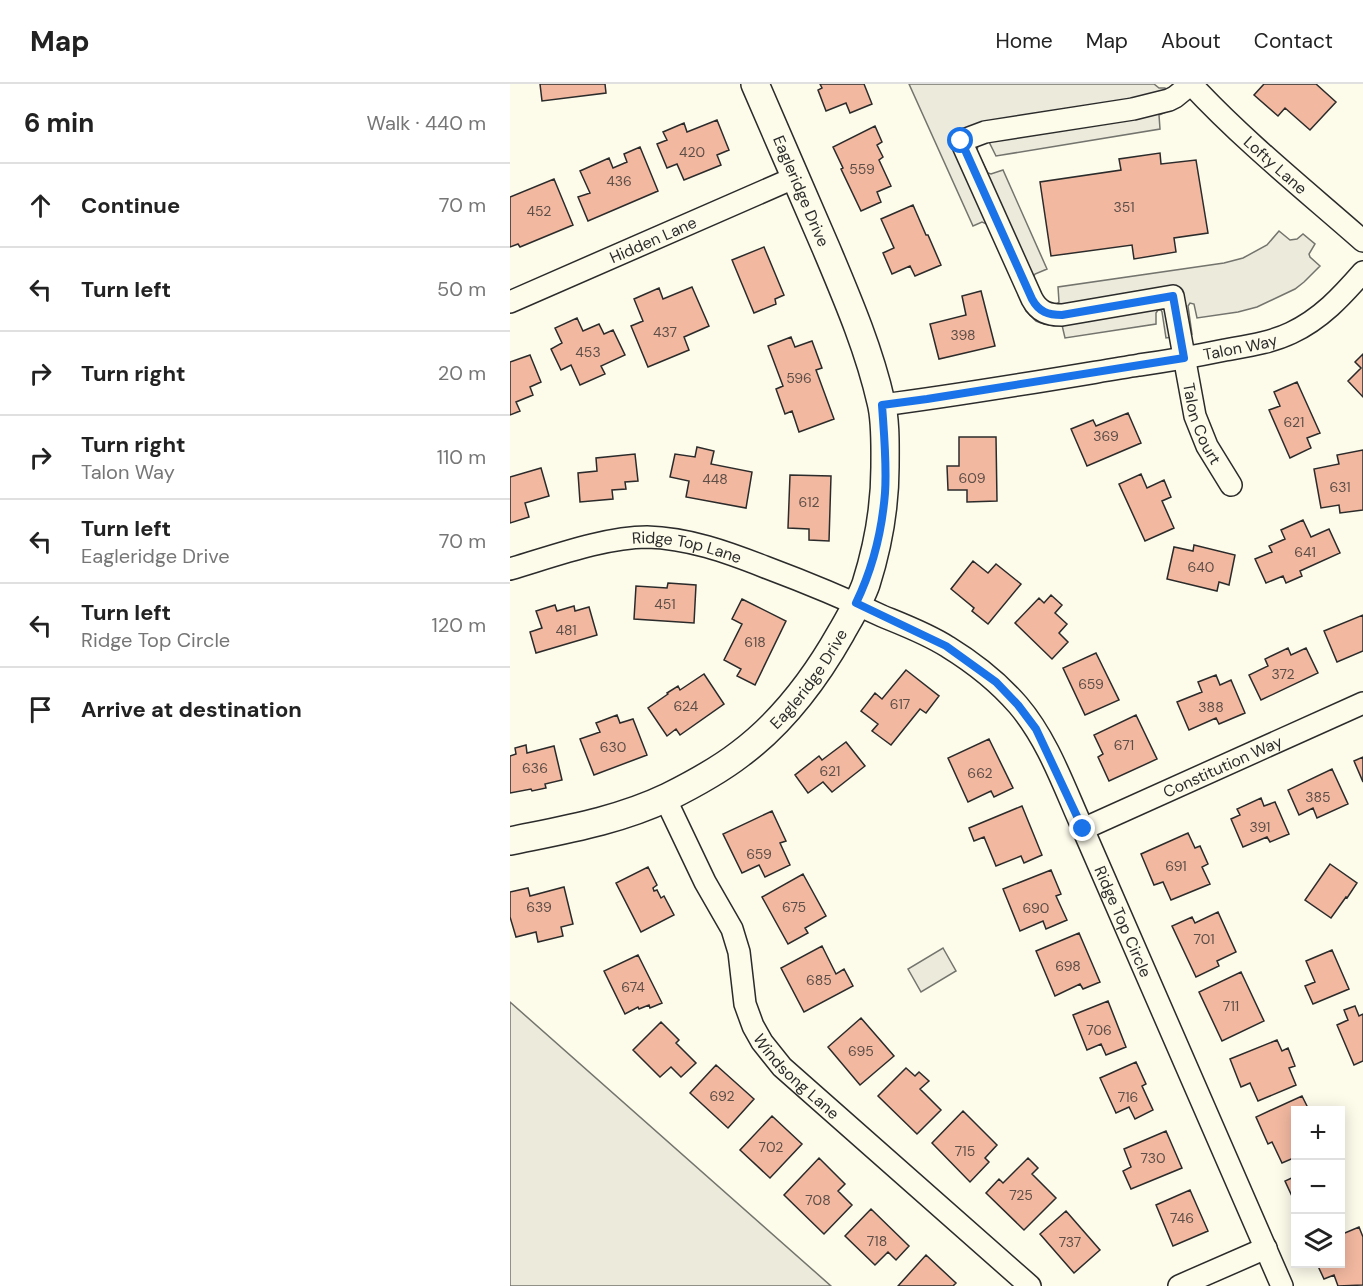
<!DOCTYPE html>
<html lang="en">
<head>
<meta charset="utf-8">
<style>
	body { margin:0; font-family:"DM Sans",sans-serif; background:#f6f6f6; color:#222 }
	.controls { position:absolute; right:18px; bottom:18px; display:grid; overflow:hidden; border-radius:0px; box-shadow:0 3px 15px #0003 }
	.controls button { width:54px; height:54px; display:grid; place-items:center; padding:0; border:0; border-bottom:2px solid #e0e0e0; background:#fff; color:#222; font:30px sans-serif }
	.stop { position:absolute; width:18px; height:18px; margin:-14px; border:4px solid #1a73e8; border-radius:50%; background:#fff }
	.stop.end { background:#1a73e8; border-color:#fff; box-shadow:0 2px 6px #0008 }
	.list { margin:0; padding:0; list-style:none }
	h2 { display:flex; justify-content:space-between; align-items:center; height:78px; margin:0; padding:0 24px; font-size:26px }
	h2 small { font-size:20px; font-weight:400; color:#767676 }
	.list li { display:grid; grid-template-columns:39px 1fr auto; gap:18px; align-items:center; box-sizing:border-box; height:84px; padding:0 24px; border-top:2px solid #e0e0e0 }
	.list b { display:block; font-size:22px; white-space:nowrap }
	.list p { margin:0; font-size:20px; white-space:nowrap; color:#767676 }
	.list em { font-size:20px; font-style:normal; color:#767676 }
	.icon { flex:none; width:33px; height:33px; fill:none; stroke:currentColor; stroke-width:2; stroke-linecap:round; stroke-linejoin:round }
	.map { position:relative; flex:none; width:853px; height:1202px; overflow:hidden }
	header { display:flex; align-items:center; gap:36px; box-sizing:border-box; height:84px; padding:0 30px; background:#fff; border-bottom:2px solid #e0e0e0 }
	header strong { font-size:28px }
	nav { display:flex; gap:33px; margin-inline-start:auto; font-size:21px }
	main { display:flex }
	aside { flex:1; background:#fff }
	.map>svg:first-child { display:block }
</style>
</head>
<body>
<header>
<strong>Map</strong>
<nav><a>Home</a><a>Map</a><a>About</a><a>Contact</a></nav>
</header>
<main>
<aside>
<h2>6 min<small>Walk · 440 m</small></h2>
<ul class="list">
<li><svg class="icon" aria-label="ahead" viewBox="0 0 24 24"><path d="M12 20V5M6 11l6-6 6 6"/></svg><div><b>Continue</b></div><em>70 m</em></li>
<li><svg class="icon" aria-label="left" viewBox="0 0 24 24"><path d="M17 20v-9H6M10 6l-5 5 5 5"/></svg><div><b>Turn left</b></div><em>50 m</em></li>
<li><svg class="icon" aria-label="right" viewBox="0 0 24 24"><path d="M7 20v-9h11M14 6l5 5-5 5"/></svg><div><b>Turn right</b></div><em>20 m</em></li>
<li><svg class="icon" aria-label="right" viewBox="0 0 24 24"><path d="M7 20v-9h11M14 6l5 5-5 5"/></svg><div><b>Turn right</b><p>Talon Way</p></div><em>110 m</em></li>
<li><svg class="icon" aria-label="left" viewBox="0 0 24 24"><path d="M17 20v-9H6M10 6l-5 5 5 5"/></svg><div><b>Turn left</b><p>Eagleridge Drive</p></div><em>70 m</em></li>
<li><svg class="icon" aria-label="left" viewBox="0 0 24 24"><path d="M17 20v-9H6M10 6l-5 5 5 5"/></svg><div><b>Turn left</b><p>Ridge Top Circle</p></div><em>120 m</em></li>
<li><svg class="icon" aria-label="arrive" viewBox="0 0 24 24"><path d="M6 21V4h12l-3 4 3 4H6"/></svg><div><b>Arrive at destination</b></div></li>
</ul>
</aside>
<div class="map">
<svg width="853" height="1202" viewBox="0 0 853 1202">
	<rect width="100%" height="100%" fill="#fdfbea"/>
	<path fill="#ecebdb" stroke="#74746e" stroke-width="1.5" d="M433,864L446,887L411,908L398,885Z
		M0,918L321,1202H0Z"/>
	<path fill="#eceadb" stroke="#74746e" stroke-width="1.5" d="M399,0H644L649,4H655L670,22L649,31L650,45L486,72L479,58L468,61L467,67L478,89L481,90L493,86L537,185L525,190L523,194L532,214L539,221H546L549,218L548,203L714,179L733,174L757,161L769,147L780,156L787,155L793,150L805,160L799,170L800,173L810,182L794,198L785,205L747,223L728,228L687,234L684,220L680,219L678,222L682,250L656,254L652,228L651,226H648L646,229V240L555,254L552,241L544,242L531,239L526,237L516,227L477,140L472,138L463,142Z"/>
	<path fill="#f2b8a0" stroke="#2b2b2b" stroke-width="1.5" d="M30,0H95L96,9L32,17Z
		M310,0H354L362,20L340,29L336,19L316,27L308,6L312,4Z
		M754,0H806L826,18L800,46L775,24L768,32L744,11Z
		M207,36L219,66L207,71L211,81L174,96L167,80L157,84L147,60L157,56L153,48L174,39L177,48Z
		M365,42L372,58L367,61L373,73L369,76L381,102L367,108L371,118L351,127L331,85L333,84L323,63Z
		M130,63L148,107L78,137L68,113L80,109L70,87L99,74L103,84L117,78L114,70Z
		M650,69L651,80L686,76L698,149L664,154L666,168L624,175L622,161L541,172L530,98L611,86L609,75Z
		M44,95L63,141L10,163L8,160L0,163V113Z
		M403,121L416,151H418L431,181L405,192L400,182L382,190L373,169L384,164L371,135Z
		M254,163L274,211L265,215L266,220L244,229L222,176Z
		M182,203L199,242L174,253L179,266L138,283L121,242L133,237L124,215L149,204L153,215Z
		M471,207L485,262L429,275L420,240L456,231L452,212Z
		M67,234L73,247L89,240L94,250L103,246L115,271L91,282L95,290L70,301L61,281L51,286L41,265L52,259L45,244Z
		M281,253L285,263L302,257L312,284L306,286L324,335L289,348L282,327L275,330L266,305L273,302L258,262Z
		M853,270V313L838,297L851,284L845,278Z
		M20,271L31,298L20,303L23,311L6,318L10,327L0,331V278Z
		M787,298L810,349L797,354L801,364L780,374L759,326L770,322L764,308Z
		M618,329L631,359L577,382L561,345L583,336L586,342Z
		M449,353H486L487,417L457,418V406H438L437,382H449Z
		M187,363L204,367L201,380L242,388L236,424L176,413L179,397L160,393L165,370L185,373Z
		M853,366V426L830,429L829,421L811,424L804,385L829,380L827,371Z
		M125,370L128,397L115,398L116,405L102,406L103,415L70,418L68,389L87,387L86,374Z
		M31,384L39,412L15,419L19,433L0,439V393Z
		M631,390L637,404L654,396L661,413L652,417L664,444L635,457L609,400Z
		M280,391L321,392L319,457L299,456V445L278,444Z
		M793,436L801,453L819,445L830,469L790,487L792,492L776,499L773,492L756,499L745,475L762,468L759,462L775,455L771,446Z
		M684,461L725,471L719,501L709,498L707,507L657,495L664,463L683,467Z
		M463,477L478,489L486,480L511,500L478,540L462,527L464,524L441,505Z
		M158,499L186,501L184,539L124,535L126,502L157,504Z
		M541,511L552,521L545,529L557,540L549,549L558,558L542,575L505,539L529,514L534,519Z
		M232,515L276,537L245,601L227,592L231,585L214,576L232,540L222,535Z
		M45,521L47,527L64,522L65,527L79,523L87,551L26,569L20,548L32,544L26,527Z
		M853,531V567L827,578L814,547Z
		M778,564L781,571L796,564L808,589L751,616L739,591L758,582L755,575Z
		M586,569L609,616L575,631L553,584Z
		M396,586L429,612L416,629L410,625L381,661L362,647L368,640L351,627L365,609L372,615Z
		M194,590L214,620L170,651L166,645L157,652L138,624L158,610L157,609L168,602L170,606Z
		M706,591L710,601L721,596L735,629L709,640L706,634L679,646L667,618L692,608L688,598Z
		M107,631L110,639L123,635L137,671L84,691L70,655L90,648L86,639Z
		M626,631L647,675L599,697L588,673L593,670L584,651Z
		M479,655L503,704L484,713L481,707L458,718L438,674Z
		M336,658L355,682L322,708L313,698L298,709L285,691L309,672L312,676Z
		M16,661L17,669L44,662L52,696L35,700L36,704L22,707L21,705L0,709V672L6,670L5,664Z
		M853,673V698L844,677Z
		M822,685L838,720L807,734L803,724L789,731L778,706Z
		M751,714L754,722L765,718L779,750L760,758L757,753L733,763L721,735L730,731L727,725Z
		M512,722L532,771L514,779L511,772L486,782L474,753L464,757L459,744Z
		M262,727L276,757L270,759L280,781L255,793L249,781L232,789L213,750Z
		M678,749L685,764L690,762L698,780L692,783L700,800L661,816L653,798L644,801L631,770Z
		M820,780L847,799L837,814L836,813L821,834L795,816Z
		M138,783L147,801L143,804L144,807L147,806L151,814L154,812L164,831L131,848L106,799Z
		M541,786L551,810L546,812L557,836L536,845L533,837L510,847L493,805Z
		M293,790L316,832L295,844L298,849L278,860L252,813Z
		M54,803L63,840L51,843L53,852L28,858L26,848L6,853L0,833V808L18,804L20,812Z
		M708,828L726,868L707,877L709,882L686,893L662,842L682,833L685,839Z
		M569,849L590,898L573,905L570,900L545,912L526,867Z
		M312,862L326,890L334,885L343,902L294,928L271,884Z
		M822,866L839,905L803,920L795,902L805,898L796,877Z
		M128,871L152,919L140,924L139,921L129,925L128,923L115,930L94,887Z
		M731,888L754,937L712,957L689,908Z
		M598,917L616,963L596,971L591,960L577,966L563,931Z
		M845,922L849,932L853,930V977L844,981L827,941L838,936L834,926Z
		M351,934L384,972L350,1001L318,963Z
		M151,938L169,956L166,959L186,979L171,993L161,983L150,993L123,966Z
		M767,956L772,967L778,964L785,982L779,984L786,1001L748,1017L740,999L731,1003L720,975Z
		M626,978L636,1000L632,1002L643,1026L625,1035L619,1023L606,1029L590,994Z
		M206,981L244,1015L218,1044L180,1009Z
		M396,984L405,992L409,988L419,997L410,1005L431,1026L407,1050L368,1012Z
		M792,1012L799,1026H786V1073L772,1079L762,1058L758,1060L746,1033Z
		M453,1027L487,1061L475,1074L479,1078L460,1098L422,1059Z
		M262,1032L292,1060L260,1094L230,1066Z
		M656,1047L672,1084L621,1105L613,1087L621,1083L614,1065Z
		M309,1074L335,1100L328,1107L342,1121L314,1150L274,1111Z
		M518,1074L528,1084L522,1090L546,1114L514,1146L476,1109L489,1095L493,1099Z
		M786,1092V1121L775,1097Z
		M680,1106L698,1147L663,1162L646,1121Z
		M361,1125L399,1162L386,1176L378,1168L365,1181L335,1152Z
		M556,1127L590,1166L564,1189L530,1150Z
		M849,1143L853,1153V1201L828,1202L824,1191L814,1195L807,1180H830V1151Z
		M416,1171L446,1199L443,1202H388Z"/>
	<g fill="none" stroke-linecap="round" stroke-linejoin="round">
		<defs>
			<g id="minor">
				<path id="s1" d="M681,0L665,13L659,16L623,25L475,48L451,57L522,215C529,228 538,231 552,231L663,212L685,332L697,362L721,401"/>
				<path id="s2" d="M681,0C734,57 795,106 853,157"/>
				<path id="s3" d="M0,218L286,93"/>
				<path id="s4" d="M372,321C458,310 544,295 629,281C658,277 686,272 715,266C737,262 760,259 781,249C811,235 832,212 853,188"/>
				<path id="s5" d="M0,485C41,473 95,453 137,453C178,454 217,468 255,483C295,498 334,514 372,532C394,541 418,550 438,563C464,579 488,598 508,621C538,656 554,703 573,745L772,1202"/>
				<path id="s6" d="M155,714L195,798L222,845L229,868L235,920L243,942L252,958L272,983L520,1202"/>
				<path id="s7" d="M573,745L853,619"/>
				<path d="M669,1202L756,1164"/>
			</g>
			<g id="major">
				<path id="s8" d="M0,757C53,746 108,737 158,713C182,701 208,687 230,670C274,637 305,595 331,549C340,533 350,517 356,500C368,462 375,422 375,383C375,364 376,337 371,318C359,265 337,214 316,164C292,109 269,55 245,0"/>
			</g>
		</defs>
		<use href="#minor" stroke="#2b2b2b" stroke-width="24"/>
		<use href="#major" stroke="#2b2b2b" stroke-width="30"/>
		<use href="#minor" stroke="#fdfbea" stroke-width="21"/>
		<use href="#major" stroke="#fdfbea" stroke-width="27"/>
	</g>
	<g fill="none" stroke-linecap="round" stroke-linejoin="round">
		<path stroke="#1a73e8" stroke-width="8" d="M451,57L522,215C529,228 538,231 552,231L663,212L674,274L417,315L372,321C374,350 377,380 375,409C372,446 362,486 346,519L436,562L486,598L508,621L526,645L573,745"/>
	</g>
	<g text-anchor="middle" dominant-baseline="central" stroke-width="4.5" stroke-linejoin="round" paint-order="stroke">
		<g font-size="14" fill="#5d4e48">
			<text x="182" y="68">420</text>
			<text x="352" y="85">559</text>
			<text x="109" y="97">436</text>
			<text x="614" y="123">351</text>
			<text x="29" y="127">452</text>
			<text x="155" y="248">437</text>
			<text x="453" y="251">398</text>
			<text x="78" y="268">453</text>
			<text x="289" y="294">596</text>
			<text x="784" y="338">621</text>
			<text x="596" y="352">369</text>
			<text x="462" y="394">609</text>
			<text x="205" y="395">448</text>
			<text x="830" y="403">631</text>
			<text x="299" y="418">612</text>
			<text x="795" y="468">641</text>
			<text x="691" y="483">640</text>
			<text x="155" y="520">451</text>
			<text x="56" y="546">481</text>
			<text x="245" y="558">618</text>
			<text x="773" y="590">372</text>
			<text x="581" y="600">659</text>
			<text x="390" y="620">617</text>
			<text x="176" y="622">624</text>
			<text x="701" y="623">388</text>
			<text x="614" y="661">671</text>
			<text x="103" y="663">630</text>
			<text x="25" y="684">636</text>
			<text x="320" y="687">621</text>
			<text x="470" y="689">662</text>
			<text x="808" y="713">385</text>
			<text x="750" y="743">391</text>
			<text x="249" y="770">659</text>
			<text x="666" y="782">691</text>
			<text x="29" y="823">639</text>
			<text x="284" y="823">675</text>
			<text x="526" y="824">690</text>
			<text x="694" y="855">701</text>
			<text x="558" y="882">698</text>
			<text x="309" y="896">685</text>
			<text x="123" y="903">674</text>
			<text x="721" y="922">711</text>
			<text x="589" y="946">706</text>
			<text x="351" y="967">695</text>
			<text x="212" y="1012">692</text>
			<text x="618" y="1013">716</text>
			<text x="261" y="1063">702</text>
			<text x="455" y="1067">715</text>
			<text x="643" y="1074">730</text>
			<text x="511" y="1111">725</text>
			<text x="308" y="1116">708</text>
			<text x="672" y="1134">746</text>
			<text x="367" y="1157">718</text>
			<text x="560" y="1158">737</text>
		</g>
		<g font-size="16" fill="#2b2b2b" stroke="#fdfbea">
			<text stroke="none"><textPath href="#s2" startOffset="117">Lofty Lane</textPath></text>
			<text transform="translate(291 107) rotate(67)">Eagleridge Drive</text>
			<text stroke="none"><textPath href="#s3" startOffset="156">Hidden Lane</textPath></text>
			<text stroke="none"><textPath href="#s4" startOffset="363">Talon Way</textPath></text>
			<text stroke="none"><textPath href="#s1" startOffset="693">Talon Court</textPath></text>
			<text stroke="none"><textPath href="#s5" startOffset="182">Ridge Top Lane</textPath></text>
			<text stroke="none"><textPath href="#s8" startOffset="351">Eagleridge Drive</textPath></text>
			<text stroke="none"><textPath href="#s7" startOffset="153">Constitution Way</textPath></text>
			<text stroke="none"><textPath href="#s5" startOffset="796">Ridge Top Circle</textPath></text>
			<text stroke="none"><textPath href="#s6" startOffset="314">Windsong Lane</textPath></text>
		</g>
	</g>
</svg>
<div class="controls">
<button>+</button>
<button>−</button>
<button><svg class="icon" aria-label="layers" viewBox="0 0 24 24"><path d="M12 4l9 5-9 5-9-5zM3 14l9 5 9-5"/></svg></button>
</div>
<div class="stop" style="left:451px;top:57px"></div>
<div class="stop end" style="left:573px;top:745px"></div>
</div>
</main>
</body>
</html>
